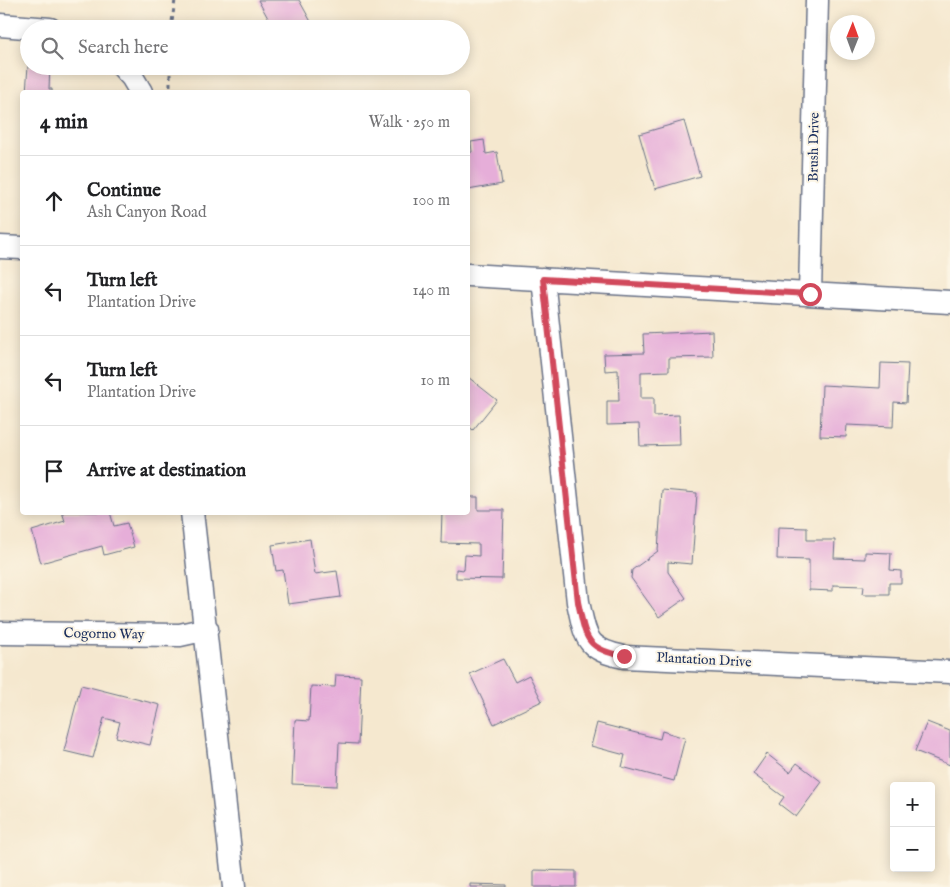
<!DOCTYPE html>
<html lang="en">
<head>
<meta charset="utf-8">
<style>
	body { margin:0; font-family:"IM FELL English",serif; background:#f2f2f2; color:#202124 }
	.controls { position:absolute; right:15px; bottom:15px; display:grid; overflow:hidden; border-radius:5px; box-shadow:0 2px 12px #0003 }
	.controls button { width:45px; height:45px; display:grid; place-items:center; padding:0; border:0; border-bottom:1px solid #e0e0e0; background:#fff; color:#202124; font:25px sans-serif }
	.compass { position:absolute; left:830px; top:15px; width:45px; height:45px; border-radius:50%; background:#fff; box-shadow:0 2px 12px #0003; rotate:1deg }
	.stop { position:absolute; width:15px; height:15px; margin:-11px; border:4px solid #d1495b; border-radius:50%; background:#fff }
	.stop.end { background:#d1495b; border-color:#fff; box-shadow:0 1px 5px #0008 }
	.list { margin:0; padding:0; list-style:none }
	h2 { display:flex; justify-content:space-between; align-items:center; height:65px; margin:0; padding:0 20px; font-size:21px }
	h2 small { font-size:16px; font-weight:400; color:#757577 }
	.list li { display:grid; grid-template-columns:32px 1fr auto; gap:15px; align-items:center; box-sizing:border-box; height:90px; padding:0 20px; border-top:1px solid #e0e0e0 }
	.list b { display:block; font-size:19px; white-space:nowrap }
	.list p { margin:0; font-size:16px; white-space:nowrap; color:#757577 }
	.list em { font-size:16px; font-style:normal; color:#757577 }
	.icon { flex:none; width:28px; height:28px; fill:none; stroke:currentColor; stroke-width:2; stroke-linecap:round; stroke-linejoin:round }
	.map { position:relative; flex:none; width:950px; height:887px; overflow:hidden }
	.search { position:absolute; background:#fff; box-shadow:0 2px 12px #0003; left:20px; top:20px; width:450px; height:55px; display:flex; align-items:center; gap:12px; box-sizing:border-box; padding:0 18px; border-radius:28px; color:#757577; font-size:19px }
	.panel { position:absolute; background:#fff; box-shadow:0 2px 12px #0003; left:20px; top:90px; width:450px; height:425px; border-radius:5px }
	.map>svg:first-child { display:block }
</style>
</head>
<body>
<div class="map">
<svg width="950" height="887" viewBox="0 0 950 887">
	<rect width="100%" height="100%" fill="#fcf5e5"/>
	<filter id="ink" filterUnits="userSpaceOnUse"><feTurbulence type="fractalNoise" baseFrequency=".02" numOctaves="2"/><feDisplacementMap in="SourceGraphic" scale="10" xChannelSelector="R" yChannelSelector="G"/><feConvolveMatrix kernelMatrix="1 2 1 2 8 2 1 2 1" color-interpolation-filters="sRGB"/></filter>
	<filter id="wash" filterUnits="userSpaceOnUse"><feTurbulence type="fractalNoise" baseFrequency=".0096" numOctaves="4" result="noise"/><feDisplacementMap in="SourceGraphic" scale="20" xChannelSelector="R" yChannelSelector="G"/><feGaussianBlur stdDeviation="1.12" result="paint"/><feColorMatrix in="noise" values="0 0 0 0 0 0 0 0 0 0 0 0 0 0 0 0 0 1.4 0 .05"/><feComposite in="paint" operator="in"/></filter>
	<g filter="url(#wash)">
		<rect width="100%" height="100%" fill="#f5e8cf"/>
		<g id="blocks">
			<path fill="#e6aed9" d="M258,0H299L315,29H274Z
				M28,66H50L49,89H52V92H26Z
				M684,121L700,176L655,189L639,134Z
				M484,140L486,154L497,152L502,184L468,190V153L472,152L471,142Z
				M712,331L713,357L669,358V371L641,372V398H654V416L679,415L680,445L640,446L639,424L607,425V401H619L618,370L605,371L604,354L644,353L643,334Z
				M881,363L908,364L906,403L894,402L893,427L847,425L846,437L820,436L822,385L880,388Z
				M468,377L497,400L473,430L468,426Z
				M662,490L697,493L692,564L668,562V572L686,598L659,617L631,578L632,570L658,551Z
				M468,497H478V510H504L502,579L456,578V569L464,570L465,555L479,556V544L441,543L442,512H468Z
				M62,512H110L114,526L127,523L134,547L104,555L102,546L41,563L32,531L65,521Z
				M778,527L807,528V540H835L834,558L865,559V552L891,553L890,570L901,571V583H889V594H863L864,586L833,585V591L809,590V560L777,559Z
				M310,539L315,574L337,571L341,597L288,604L283,570L276,571L272,545Z
				M503,659L515,682L529,675L542,701L494,724L470,674Z
				M336,675L361,676L358,744L339,743L337,786L292,784L295,720L309,721L311,686L335,687Z
				M81,685L160,705L150,745L116,737L120,722L104,718L93,758L64,751Z
				M927,722L950,731V765L915,751Z
				M597,723L660,739L662,731L685,738L674,781L622,767L625,755L591,746Z
				M767,754L790,772L797,763L822,782L796,817L779,804L784,797L753,774Z
				M534,870L576,871V887H534Z
				M470,884L506,885V887H470Z"/>
		</g>
	</g>
	<g filter="url(#ink)">
		<use href="#blocks" fill-opacity="0" stroke="#677086" stroke-width="1"/>
		<g fill="none" stroke-linecap="round" stroke-linejoin="round">
			<defs>
				<path id="minor" d="M0,25L50,29
					M122,66L132,77L141,92
					M0,247L22,248
					M468,275L950,302
					M543,279L578,602C586,638 585,649 624,657L950,672
					M810,294L817,0
					M192,512L234,887
					M0,633L180,635L207,629"/>
			</defs>
			<use href="#minor" stroke="#677086" stroke-width="25"/>
			<path stroke="#677086" stroke-width="3" stroke-dasharray="4 4" stroke-linecap="butt" d="M171,29L175,0
				M170,66V92"/>
			<use href="#minor" stroke="#fff" stroke-width="22"/>
		</g>
	</g>
	<g fill="none" stroke-linecap="round" stroke-linejoin="round" filter="url(#ink)">
		<path stroke="#d1495b" stroke-width="6" d="M624,656C585,649 586,638 578,602L543,279L810,294"/>
	</g>
	<g text-anchor="middle" dominant-baseline="central" stroke-width="4" stroke-linejoin="round" paint-order="stroke">
		<g font-size="14" fill="#1b2f5e" stroke="#fcf5e5">
			<text transform="translate(814 147) rotate(-89)">Brush Drive</text>
			<text transform="translate(104 634) rotate(1)">Cogorno Way</text>
			<text transform="translate(704 660) rotate(3)">Plantation Drive</text>
		</g>
	</g>
</svg>
<div class="controls">
<button>+</button>
<button>−</button>
</div>
<svg class="compass" viewBox="-18 -18 36 36"><path d="M0-13l5 13h-10z" fill="#e53935"/><path d="M0 13l5-13h-10z" fill="#757577"/></svg>
<div class="stop" style="left:810px;top:294px"></div>
<div class="stop end" style="left:624px;top:656px"></div>
<div class="search"><svg class="icon" aria-label="search" viewBox="0 0 24 24"><circle cx="10" cy="10" r="6"/><path d="M15 15l6 6"/></svg>Search here</div>
<section class="panel">
<h2>4 min<small>Walk · 250 m</small></h2>
<ul class="list">
<li><svg class="icon" aria-label="ahead" viewBox="0 0 24 24"><path d="M12 20V5M6 11l6-6 6 6"/></svg><div><b>Continue</b><p>Ash Canyon Road</p></div><em>100 m</em></li>
<li><svg class="icon" aria-label="left" viewBox="0 0 24 24"><path d="M17 20v-9H6M10 6l-5 5 5 5"/></svg><div><b>Turn left</b><p>Plantation Drive</p></div><em>140 m</em></li>
<li><svg class="icon" aria-label="left" viewBox="0 0 24 24"><path d="M17 20v-9H6M10 6l-5 5 5 5"/></svg><div><b>Turn left</b><p>Plantation Drive</p></div><em>10 m</em></li>
<li><svg class="icon" aria-label="arrive" viewBox="0 0 24 24"><path d="M6 21V4h12l-3 4 3 4H6"/></svg><div><b>Arrive at destination</b></div></li>
</ul>
</section>
</div>
</body>
</html>
